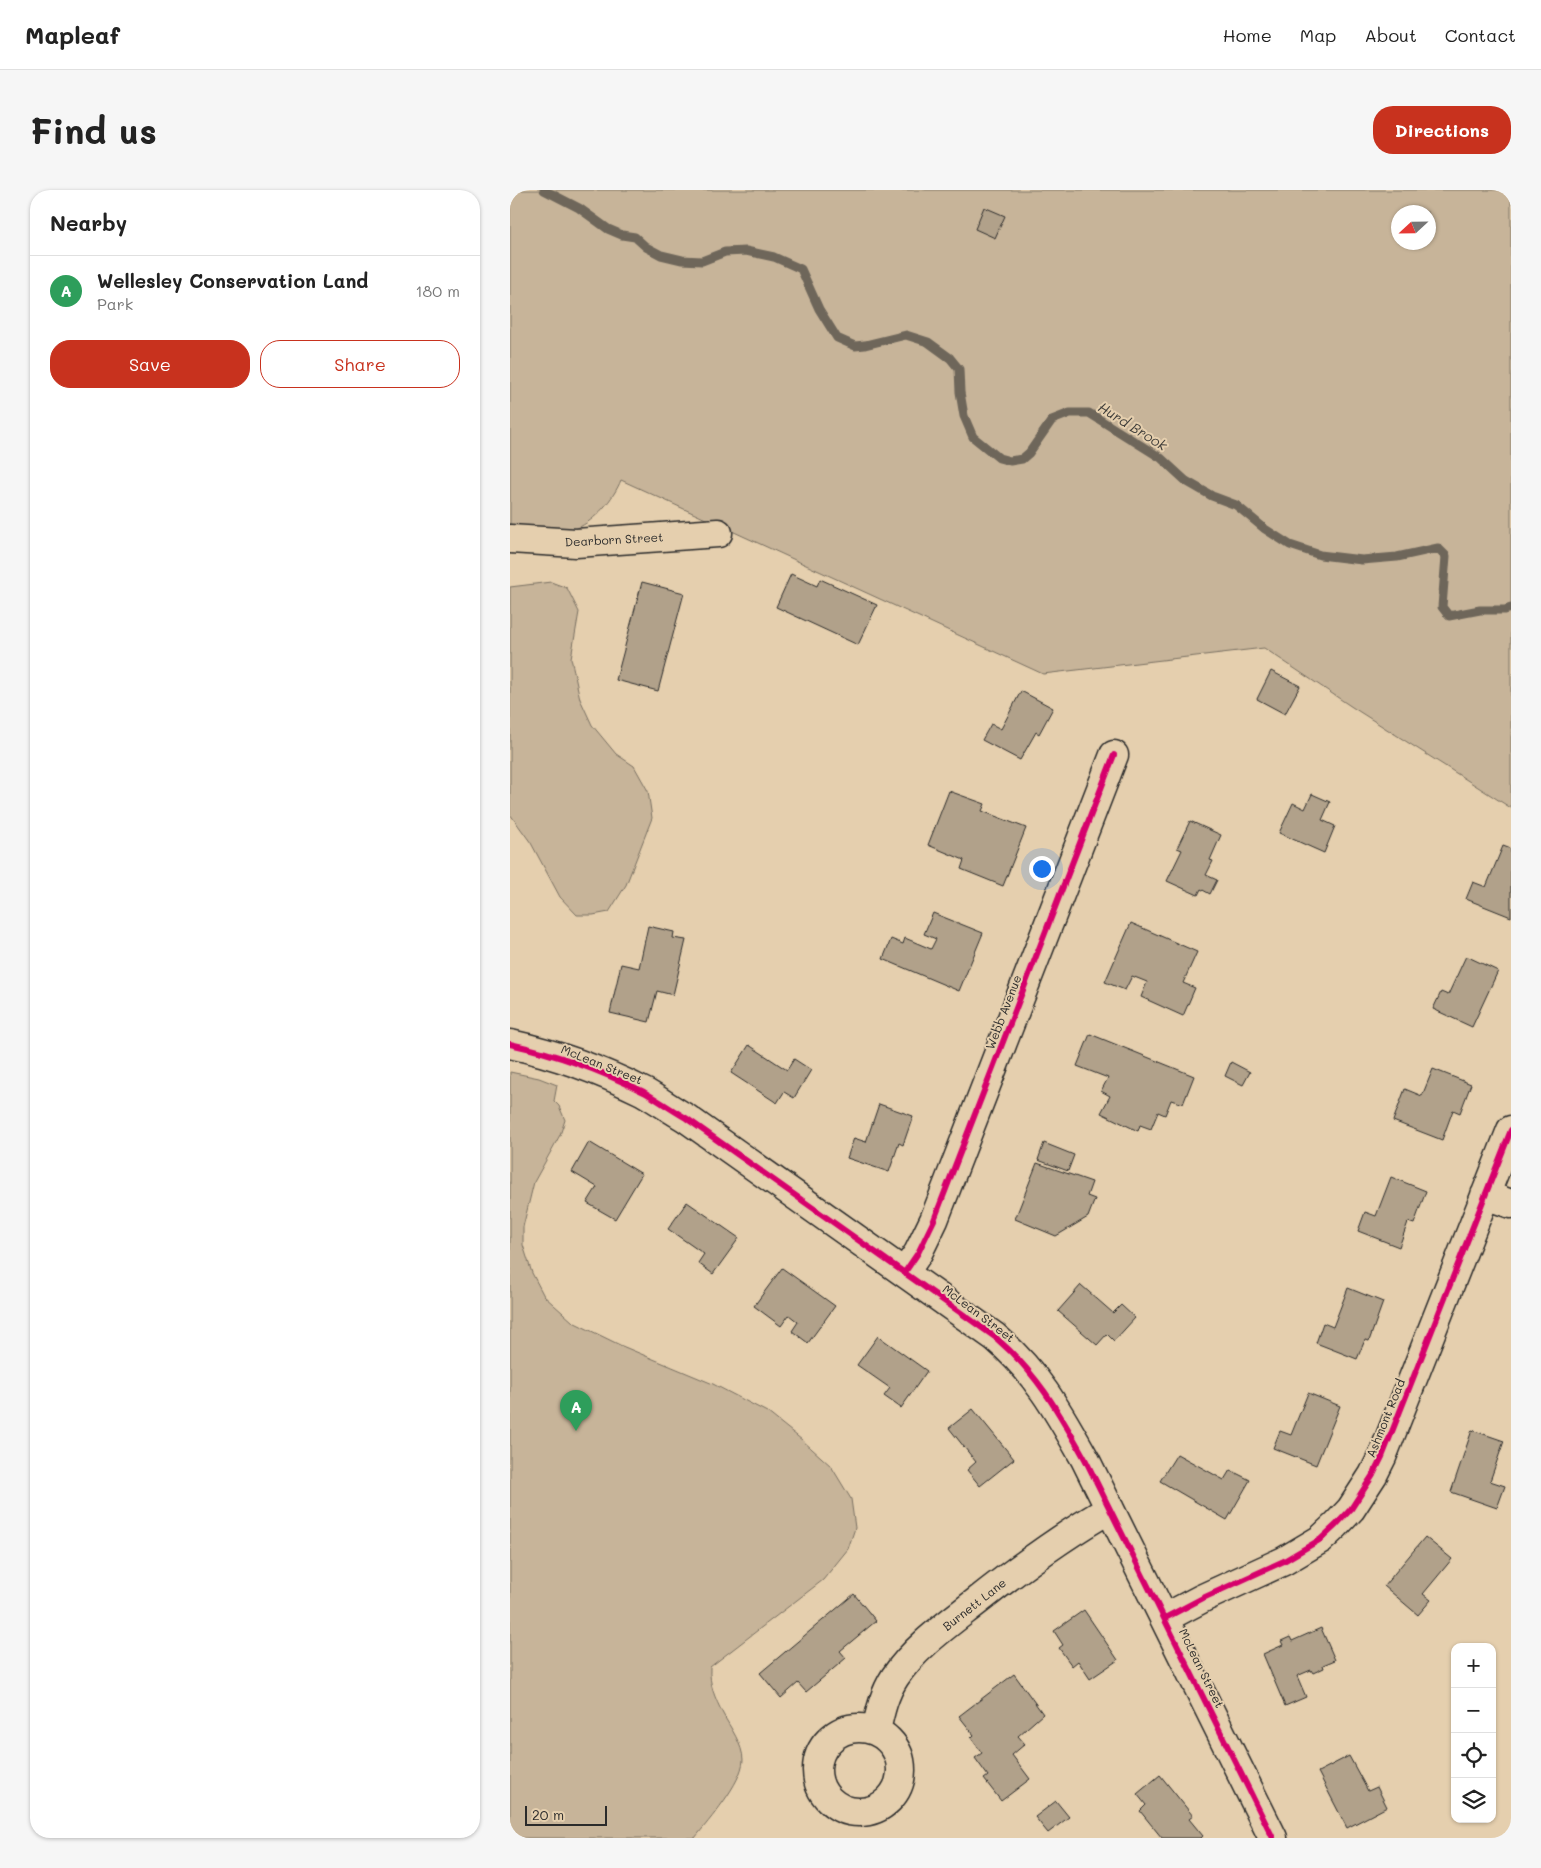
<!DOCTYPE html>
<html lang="en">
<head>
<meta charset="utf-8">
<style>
	body { margin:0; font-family:Mali,sans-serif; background:#f6f6f6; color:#222 }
	.controls { position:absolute; right:15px; bottom:15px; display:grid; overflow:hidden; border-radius:10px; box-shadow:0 1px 4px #0004 }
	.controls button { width:45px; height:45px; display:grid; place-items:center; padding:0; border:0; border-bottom:1px solid #e0e0e0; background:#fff; color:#222; font:25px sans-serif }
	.compass { position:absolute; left:881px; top:15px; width:45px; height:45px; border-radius:50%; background:#fff; box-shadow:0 1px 4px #0004; rotate:248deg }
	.scale { position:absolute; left:15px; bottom:12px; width:82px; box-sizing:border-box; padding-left:5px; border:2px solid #2b2b2b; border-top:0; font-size:14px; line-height:18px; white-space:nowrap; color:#2b2b2b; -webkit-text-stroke:4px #e5cfae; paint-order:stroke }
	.you { position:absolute; left:531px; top:678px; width:18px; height:18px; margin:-12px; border:4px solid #fff; border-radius:50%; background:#1a73e8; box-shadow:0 0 0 8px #1a73e833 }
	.badge { display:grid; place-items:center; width:32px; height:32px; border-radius:50%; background:#c8321e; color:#fff; font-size:16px; font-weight:700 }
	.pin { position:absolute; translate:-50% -41px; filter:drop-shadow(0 1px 2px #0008) }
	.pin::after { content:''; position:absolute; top:26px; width:18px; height:15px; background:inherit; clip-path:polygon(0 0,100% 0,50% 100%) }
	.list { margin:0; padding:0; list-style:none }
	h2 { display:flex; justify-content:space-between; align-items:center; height:65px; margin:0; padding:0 20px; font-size:21px }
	h2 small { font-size:16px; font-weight:400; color:#767676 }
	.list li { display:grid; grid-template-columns:32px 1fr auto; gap:15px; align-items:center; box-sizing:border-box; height:70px; padding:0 20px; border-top:1px solid #e0e0e0 }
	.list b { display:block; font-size:19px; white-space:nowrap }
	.list p { margin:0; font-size:16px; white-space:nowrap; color:#767676 }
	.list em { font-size:16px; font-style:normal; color:#767676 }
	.actions { display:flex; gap:10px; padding:15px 20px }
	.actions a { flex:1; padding:11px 0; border:1px solid #c8321e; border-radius:20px; text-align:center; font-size:18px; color:#c8321e }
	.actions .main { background:#c8321e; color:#fff }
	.icon { flex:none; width:28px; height:28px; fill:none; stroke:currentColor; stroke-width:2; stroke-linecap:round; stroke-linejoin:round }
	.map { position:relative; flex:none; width:1001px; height:1648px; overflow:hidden; border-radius:20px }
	header { display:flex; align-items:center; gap:30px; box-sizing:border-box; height:70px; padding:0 25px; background:#fff; border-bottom:1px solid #e0e0e0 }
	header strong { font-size:24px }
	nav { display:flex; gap:28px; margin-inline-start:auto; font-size:18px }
	.intro { display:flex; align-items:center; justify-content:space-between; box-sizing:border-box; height:120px; padding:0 30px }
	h1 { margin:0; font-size:35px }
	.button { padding:12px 22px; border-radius:20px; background:#c8321e; color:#fff; font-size:18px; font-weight:700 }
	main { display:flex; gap:30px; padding:0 30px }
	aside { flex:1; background:#fff; border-radius:20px; box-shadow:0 1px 4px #0004 }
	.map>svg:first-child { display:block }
</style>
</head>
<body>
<header>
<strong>Mapleaf</strong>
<nav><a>Home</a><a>Map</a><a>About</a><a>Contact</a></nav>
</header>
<div class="intro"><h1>Find us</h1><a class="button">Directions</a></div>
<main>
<aside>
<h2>Nearby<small></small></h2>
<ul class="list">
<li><span class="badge" style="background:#2e9e5b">A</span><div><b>Wellesley Conservation Land</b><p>Park</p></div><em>180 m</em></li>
</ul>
<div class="actions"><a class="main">Save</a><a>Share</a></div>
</aside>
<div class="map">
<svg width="1001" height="1648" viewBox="0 0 1001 1648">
	<rect width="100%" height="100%" fill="#e5cfae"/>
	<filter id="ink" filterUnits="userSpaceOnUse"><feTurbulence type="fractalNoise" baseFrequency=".02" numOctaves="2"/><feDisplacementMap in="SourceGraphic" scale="10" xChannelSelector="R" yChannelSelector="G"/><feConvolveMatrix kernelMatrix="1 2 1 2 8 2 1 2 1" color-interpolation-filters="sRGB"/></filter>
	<g filter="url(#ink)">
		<path fill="#c7b499" stroke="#797062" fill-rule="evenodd" d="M0,0H1001V618L842,517L754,458L533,484L111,290C104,308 85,331 67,338C49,345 19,344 0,345ZM888,22H918V52H888Z
			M41,392L57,398L69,422L61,468L70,509L82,535L106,564L124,576L138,601L142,628L116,695L99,722L83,725H67L50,707L21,653L0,624V397Z
			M0,882L29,888L47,895L44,911L49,916L55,930L50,945L24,992L13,1037V1055L22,1083L34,1106L63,1132L112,1156L203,1194L257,1222L292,1250L321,1276L341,1309L345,1338L338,1359L313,1390L200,1477C199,1495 205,1508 213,1524C220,1537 233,1555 233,1570C232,1593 199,1630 185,1648H0Z"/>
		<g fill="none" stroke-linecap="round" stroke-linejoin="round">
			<path stroke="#6e665a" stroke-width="9" d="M34,0L69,18L98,39L112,45L125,47L136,57L151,65L172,70L192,71L215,62L236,61L264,67L291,79L309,119L327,148L345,156L355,155L396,145L418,152L440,168L449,179L450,202L454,226L463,247L489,268L500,271L512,269L519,263L542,230L560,223H579L651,268L676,291L702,306L726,315L755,339L780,355L810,365L852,370L887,367L928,358L936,366L932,417L939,426L970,420H995L1001,418"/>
		</g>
		<path fill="#b1a18a" stroke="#2b2b2b" d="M474,17L495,26L485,48L465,39Z
			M281,384L307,396L310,389L367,415L348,455L266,417Z
			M132,392L174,403L148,501L106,490Z
			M761,481L790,496L775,524L747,509Z
			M511,501L543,518L529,544L526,542L510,570L472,550L481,534L491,539Z
			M439,601L475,614L472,621L516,638L493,696L451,679L454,670L418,655Z
			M802,604L820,612L812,630L825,636L814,663L769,643L783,613L795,619Z
			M680,631L711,645L700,670L703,671L696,685L707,690L700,704L691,699L688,705L657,691L672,660L667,658Z
			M993,656L1001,659V727L956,709L963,692L976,697Z
			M423,723L473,743L449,801L373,769L381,749L393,754L395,748L421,759L426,749L414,744Z
			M621,733L687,762L673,793L685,798L673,826L631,807L637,792L622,786L615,800L595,792Z
			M138,736L164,742L163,748L176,750L163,805L147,801L139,832L100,823L111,774L129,778Z
			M956,766L988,781L962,837L923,819L931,802L938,805Z
			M580,844L684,886L673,914L661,910L655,925L648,922L641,939L630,935L628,941L591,923L600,906L591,901L598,888L567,876Z
			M239,855L277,880L284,869L301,880L284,908L274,902L267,913L221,883Z
			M721,872L740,882L733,895L715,886Z
			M923,879L961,894L950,923L943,920L932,950L883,931L895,899L912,906Z
			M369,914L403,926L393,955L389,953L379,982L337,968L344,948L356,952Z
			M79,952L132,984L105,1029L77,1013L87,997L62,982Z
			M534,953L564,965L558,981L528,970Z
			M527,973L582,992L577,1006L585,1009L578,1027L546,1046L505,1029Z
			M881,987L916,1001L904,1034L898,1032L889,1057L848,1041L855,1022L866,1026Z
			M177,1012L229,1048L203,1084L188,1073L194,1064L158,1039Z
			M272,1078L325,1116L298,1153L282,1141L288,1132L279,1125L271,1136L244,1116Z
			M571,1095L603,1123L611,1115L625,1128L604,1151L597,1144L587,1155L548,1121Z
			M838,1098L873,1112L859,1151L855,1150L847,1169L806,1153L813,1133L823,1137Z
			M368,1146L417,1181L391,1218L374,1206L380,1198L347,1175Z
			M798,1203L830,1216L806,1275L763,1258L770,1241L781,1245Z
			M463,1219L504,1269L470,1296L457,1280L466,1272L439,1238Z
			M962,1240L994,1251L980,1291L995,1296L987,1318L941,1302Z
			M667,1264L714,1290L720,1280L740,1290L717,1330L650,1291Z
			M915,1347L942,1369L913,1404L921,1410L908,1425L874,1396Z
			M344,1404L366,1431L330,1461L336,1468L296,1502L288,1493L271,1508L250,1483Z
			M574,1420L608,1470L580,1489L568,1471L562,1476L549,1458L553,1455L544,1441Z
			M811,1438L825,1470L813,1475L814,1478L803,1483L801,1480L787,1486L796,1507L775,1516L753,1464L773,1455L771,1451L780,1447L782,1451Z
			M504,1484L533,1524L508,1546L515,1554L502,1565L520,1589L491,1611L474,1589L478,1586L465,1568L472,1563L461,1548L464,1545L449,1526Z
			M839,1566L858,1601L867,1597L877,1617L837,1638L808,1582Z
			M650,1585L683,1626L679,1629L693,1646L691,1648H652L630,1621L636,1615L627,1604Z
			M546,1611L559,1627L538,1643L525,1627Z"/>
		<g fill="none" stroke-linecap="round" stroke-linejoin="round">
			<defs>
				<path id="street" d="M0,349L66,353L208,343
					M0,854C46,864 92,881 134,902C148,910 162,920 176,928L485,1147C528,1184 548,1221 575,1269L763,1648
					M975,1005L1001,1014
					M395,1082L408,1063L424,1030L604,565
					M655,1428L693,1408L774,1371L811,1349L826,1335L841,1319L863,1285L872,1267L1001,940
					M307 1580a42 42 0 1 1 84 0a42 42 0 1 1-84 0Z
					M366,1541C370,1522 374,1504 385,1487C405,1457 438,1434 466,1412C509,1378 552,1346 600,1319"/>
			</defs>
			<use href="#street" stroke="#2b2b2b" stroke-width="31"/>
			<use href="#street" stroke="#e5cfae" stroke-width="28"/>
			<defs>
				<path id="cycleway" d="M0,854C46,864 92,881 134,902C148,910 162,920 176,928L485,1147C528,1184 548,1221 575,1269L763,1648
					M395,1082L408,1063L424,1030L604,565
					M655,1428L693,1408L774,1371L811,1349L826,1335L841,1319L863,1285L872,1267L1001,940"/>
			</defs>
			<use href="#cycleway" stroke="#e5cfae" stroke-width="9"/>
			<use href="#cycleway" stroke="#d6006c" stroke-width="6"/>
		</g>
	</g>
	<g text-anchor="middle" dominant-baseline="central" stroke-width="4" stroke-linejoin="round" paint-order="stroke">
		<g font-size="12" fill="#2b2b2b" stroke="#e5cfae">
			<text transform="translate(104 349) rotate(-3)">Dearborn Street</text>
			<text transform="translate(493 822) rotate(-69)">Webb Avenue</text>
			<text transform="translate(92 874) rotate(22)">McLean Street</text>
			<text transform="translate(469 1123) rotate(37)">McLean Street</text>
			<text transform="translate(875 1228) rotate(-68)">Ashmont Road</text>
			<text transform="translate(464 1414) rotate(-38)">Burnett Lane</text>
			<text transform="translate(692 1478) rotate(64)">McLean Street</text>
		</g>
		<g font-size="14" font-style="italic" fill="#413f3b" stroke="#e5cfae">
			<text transform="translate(623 236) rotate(32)">Hurd Brook</text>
		</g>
	</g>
</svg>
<div class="controls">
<button>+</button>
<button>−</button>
<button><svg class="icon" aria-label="locate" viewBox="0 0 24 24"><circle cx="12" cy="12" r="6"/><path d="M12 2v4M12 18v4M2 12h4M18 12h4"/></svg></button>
<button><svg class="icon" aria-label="layers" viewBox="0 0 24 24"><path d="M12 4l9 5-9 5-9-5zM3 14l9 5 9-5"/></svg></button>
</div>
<svg class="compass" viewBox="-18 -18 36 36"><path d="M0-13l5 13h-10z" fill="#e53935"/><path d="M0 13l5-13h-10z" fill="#767676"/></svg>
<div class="scale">20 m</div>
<div class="you"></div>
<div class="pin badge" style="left:66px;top:1241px;background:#2e9e5b">A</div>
</div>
</main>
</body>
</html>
